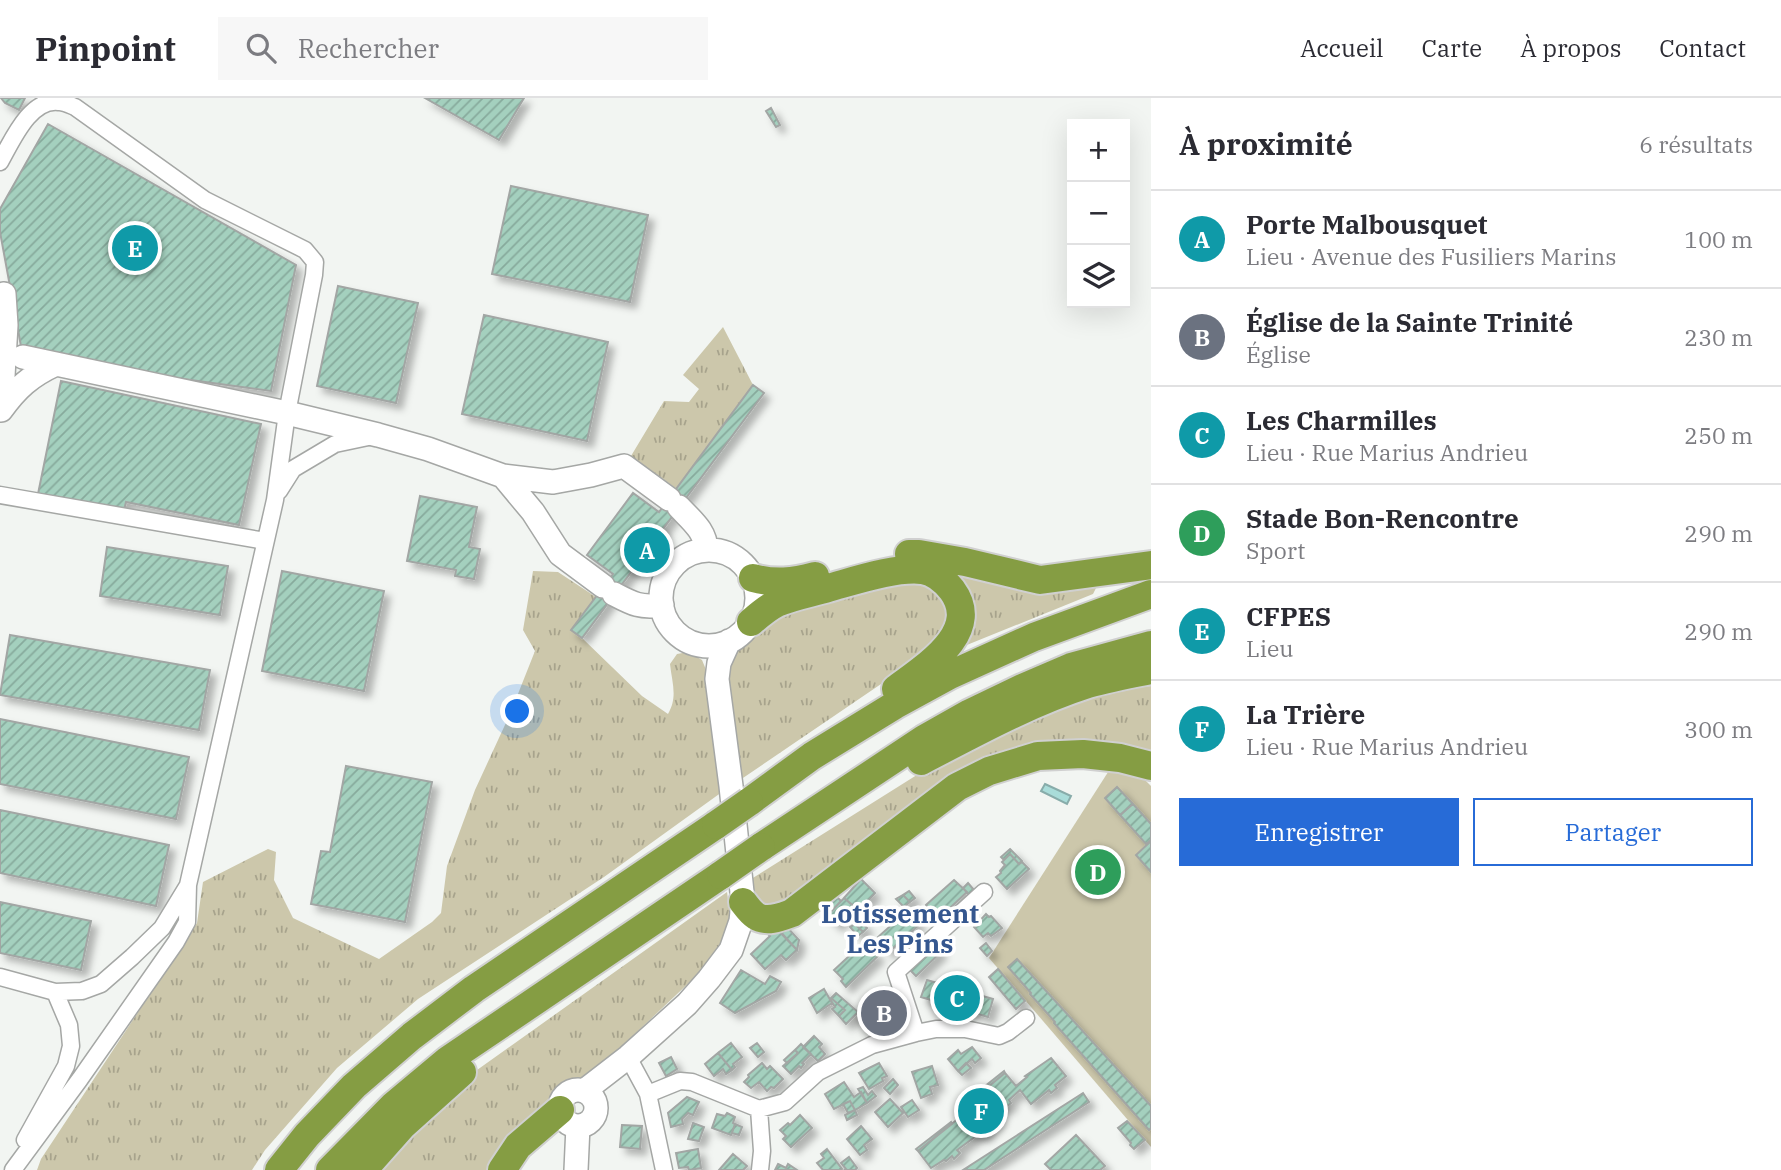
<!DOCTYPE html>
<html lang="fr">
<head>
<meta charset="utf-8">
<style>
	body { margin:0; font-family:"IBM Plex Serif",serif; background:#f7f7f7; color:#2b2b33 }
	.controls { position:absolute; right:21px; top:21px; display:grid; overflow:hidden; border-radius:0px; box-shadow:0 7px 28px #0002 }
	.controls button { width:63px; height:63px; display:grid; place-items:center; padding:0; border:0; border-bottom:2px solid #e1e1e2; background:#fff; color:#2b2b33; font:35px sans-serif }
	.you { position:absolute; left:518px; top:614px; width:24px; height:24px; margin:-18px; border:5px solid #fff; border-radius:50%; background:#1a73e8; box-shadow:0 0 0 10px #1a73e833 }
	.badge { display:grid; place-items:center; width:46px; height:46px; border-radius:50%; background:#276bd7; color:#fff; font-size:23px; font-weight:700 }
	.pin { position:absolute; translate:-50% -50%; border:4px solid #fff; box-shadow:0 2px 7px #0006 }
	.list { margin:0; padding:0; list-style:none }
	h2 { display:flex; justify-content:space-between; align-items:center; height:91px; margin:0; padding:0 28px; font-size:30px }
	h2 small { font-size:23px; font-weight:400; color:#7c7c81 }
	.list li { display:grid; grid-template-columns:46px 1fr auto; gap:21px; align-items:center; box-sizing:border-box; height:98px; padding:0 28px; border-top:2px solid #e1e1e2 }
	.list b { display:block; font-size:26px; white-space:nowrap }
	.list p { margin:0; font-size:23px; white-space:nowrap; color:#7c7c81 }
	.list em { font-size:23px; font-style:normal; color:#7c7c81 }
	.actions { display:flex; gap:14px; padding:21px 28px }
	.actions a { flex:1; padding:16px 0; border:2px solid #276bd7; border-radius:0px; text-align:center; font-size:24px; color:#276bd7 }
	.actions .main { background:#276bd7; color:#fff }
	.icon { flex:none; width:38px; height:38px; fill:none; stroke:currentColor; stroke-width:2; stroke-linecap:round; stroke-linejoin:round }
	.map { position:relative; flex:none; width:1151px; height:1072px; overflow:hidden }
	header { display:flex; align-items:center; gap:42px; box-sizing:border-box; height:98px; padding:0 35px; background:#fff; border-bottom:2px solid #e1e1e2 }
	header strong { font-size:33px }
	nav { display:flex; gap:38px; margin-inline-start:auto; font-size:24px }
	.search { width:490px; height:63px; background:#f7f7f7; display:flex; align-items:center; gap:18px; box-sizing:border-box; padding:0 24px; border-radius:0px; color:#7c7c81; font-size:26px }
	main { display:flex }
	aside { flex:1; background:#fff }
	.map>svg:first-child { display:block }
</style>
</head>
<body>
<header>
<strong>Pinpoint</strong>
<div class="search"><svg class="icon" aria-label="search" viewBox="0 0 24 24"><circle cx="10" cy="10" r="6"/><path d="M15 15l6 6"/></svg>Rechercher</div>
<nav><a>Accueil</a><a>Carte</a><a>À propos</a><a>Contact</a></nav>
</header>
<main>
<div class="map">
<svg width="1151" height="1072" viewBox="0 0 1151 1072">
	<defs>
		<pattern id="grass-tufts" width="24" height="20" patternUnits="userSpaceOnUse" patternTransform="scale(1.75)"><rect width="24" height="20" fill="#ccc7ab"/><path d="M3 7l-1-3M5 7V3M7 7l1-3M15 17l-1-3M17 17v-4M19 17l1-3" fill="none" stroke="#a7a38c"/></pattern>
		<pattern id="building-hatch" width="6" height="6" patternUnits="userSpaceOnUse" patternTransform="scale(1.75)"><rect width="6" height="6" fill="#a4d0be"/><path d="M-1 1l2-2M0 6l6-6M5 7l2-2" fill="none" stroke="#87aa9c"/></pattern>
		<filter id="shadow"><feDropShadow dx="6" dy="6" stdDeviation="3.5" flood-color="#0004"/></filter>
	</defs>
	<rect width="100%" height="100%" fill="#f2f5f2"/>
	<path fill="url(#grass-tufts)" d="M723,229L753,287L677,391L631,358L664,303L689,304L699,291L683,277Z
		M953,472L1086,483L1096,490L1093,496L952,553Z
		M533,473L558,474L596,499L571,532L582,540L642,598L668,616C678,599 672,585 670,566L677,556L688,554L702,562L709,579L722,694L604,779L418,901L337,970L265,1052L252,1072H37L41,1061L197,825L203,784L268,751L276,754L274,782L293,820L379,861L432,824L441,815L447,768L475,692L510,616L535,553L523,532Z
		M878,483L930,485L945,500L948,519L937,542L916,560L884,584L740,682L725,575L738,549L754,535L767,519Z
		M1151,588V659L1046,649L798,803L763,808L753,799L748,783L955,653L1039,613L1112,592Z
		M727,794L730,815L725,842L712,863L619,951L581,980L563,988L551,998L489,1072H372L442,997Z"/>
	<path fill="#ccc7ab" d="M1110,671L1140,677L1151,688V1049L989,860Z"/>
	<path fill="#a9dcd9" stroke="#88acaa" stroke-width="2" d="M1045,686L1071,698L1067,706L1041,693Z"/>
	<path fill="url(#building-hatch)" stroke="#a2a6a4" stroke-width="2" filter="url(#shadow)" d="M1,0H25L19,12L5,5Z
		M425,0H524L499,42Z
		M771,10L780,27L776,29L766,13Z
		M48,26L296,167L271,293L23,259L0,134V111Z
		M511,88L648,117L630,204L492,176Z
		M338,188L418,205L396,305L317,288Z
		M484,217L608,244L587,343L462,316Z
		M61,283L261,326L239,427L126,404L124,412L38,396Z
		M753,287L764,295L582,540L571,532L613,476L587,457L633,395L659,414Z
		M420,398L477,409L469,449L480,451L474,481L455,478L456,472L407,463Z
		M107,449L228,468L220,517L100,498Z
		M282,473L384,493L364,593L262,573Z
		M10,537L210,572L199,632L0,597Z
		M0,621L189,659L176,721L0,686Z
		M346,668L432,684L405,824L311,806L321,753L330,754Z
		M1117,689L1133,706L1120,717L1105,700Z
		M1133,706L1151,726V742L1146,746L1120,717Z
		M0,712L169,747L156,808L0,775Z
		M1151,743V774L1136,757Z
		M1010,751L1022,763L1019,766L1010,756L1004,762L1001,759Z
		M1010,756L1019,766L1022,764L1029,771L1007,791L996,779L1001,775L1000,773L1005,767L1002,764Z
		M861,781L875,795L859,813L844,800Z
		M954,782L967,794L937,822L926,807Z
		M968,785L974,792L969,797L963,790Z
		M909,793L915,800L910,804L903,797Z
		M835,797L841,803L827,818L821,813Z
		M903,797L910,804L904,809L896,801Z
		M844,800L854,808L837,827L827,818Z
		M0,804L91,823L81,872L0,855Z
		M906,814L920,826L889,854L884,850L886,848L878,839Z
		M986,816L989,819L991,818L1002,830L991,838L988,835L983,839L974,829Z
		M860,823L867,830L863,834L855,826Z
		M784,826L799,842L797,852L778,831Z
		M855,826L863,834L858,838L850,829Z
		M774,828L797,852L786,862L781,857L765,871L751,856L770,838L767,835Z
		M933,845L941,854L916,878L907,869Z
		M986,845L992,853L987,858L980,850Z
		M862,846L872,855L874,853L878,858L846,889L841,883L843,881L834,872Z
		M1017,861L1151,1008V1030L1149,1032L1054,925L1055,924L1030,896L1031,895L1008,869Z
		M998,871L1025,903L1016,911L989,879Z
		M741,872L765,886L770,878L781,884L776,893L735,915L720,905Z
		M927,882L993,901L988,919L921,899Z
		M824,891L832,905L817,915L809,900Z
		M836,895L858,914L846,926L839,918L845,912L831,900Z
		M886,899L900,914L898,916L899,918L879,933V931H868L865,926L867,920L866,917Z
		M831,900L845,912L839,918L832,911L835,909L830,901Z
		M814,938L822,946L819,949L825,956L818,963L803,949Z
		M731,945L742,959L733,966L735,969L732,972L718,955Z
		M757,945L764,954L758,959L750,950Z
		M801,946L811,956L802,965L804,966L801,970L799,968L791,976L783,968L798,955L795,952Z
		M972,949L981,960L975,965L972,961L958,973L948,961L958,952L961,956Z
		M795,952L798,955L787,965L784,962Z
		M718,955L732,972L726,976L723,971L714,978L705,966Z
		M671,959L677,971L666,978L659,965Z
		M1051,960L1066,978L1055,987L1057,990L1051,995L1049,992L1031,1006L1020,992L1009,1002L1011,1005L1005,1010L1003,1007L992,1016L996,1021L985,1030L988,1033L982,1038L979,1036L957,1052L960,1055L954,1061L952,1058L946,1063L944,1062L931,1070L918,1053L964,1016L963,1015L979,1001L977,998L1005,975L1016,988L1027,979L1025,978Z
		M762,965L767,971L770,968L783,981L774,990L771,989L767,993L759,984L751,990L744,984L749,979L748,977Z
		M879,965L887,978L882,980L883,983L869,991L859,975Z
		M966,965L971,970L962,977L958,973Z
		M932,968L938,987L930,989L932,996L921,1000L912,974Z
		M1004,973L1005,975L977,998L975,996Z
		M893,981L898,987L890,996L884,990Z
		M844,984L854,999L861,994L867,1005L855,1012L850,1003L834,1011L825,996Z
		M863,989L868,997L872,993L876,998L867,1005L858,991Z
		M1083,995L1089,1004L984,1072H963Z
		M687,999L699,1004L693,1017L688,1015L682,1021L683,1026L671,1029L668,1015Z
		M890,1001L903,1015L888,1029L875,1014Z
		M912,1002L919,1012L908,1019L901,1009Z
		M850,1003L855,1012L848,1015L843,1006Z
		M855,1012L857,1017L847,1022L845,1017Z
		M727,1015L735,1019L733,1025L735,1026L731,1037L712,1030L717,1016L725,1018Z
		M800,1017L812,1030L791,1049L783,1041L786,1038L780,1032L788,1025L790,1027Z
		M1127,1023L1145,1042L1134,1051L1130,1047L1131,1045L1118,1030Z
		M951,1024L952,1026L918,1053L916,1051Z
		M693,1025L704,1029L699,1043L688,1041Z
		M735,1026L742,1029L739,1037L732,1035Z
		M622,1027L642,1028L640,1051L620,1049Z
		M861,1028L872,1041L864,1047L867,1052L860,1057L847,1041Z
		M1076,1037L1105,1068L1100,1072H1051L1045,1066Z
		M698,1051L701,1070L689,1072L688,1069L679,1070L676,1055Z
		M827,1051L842,1071L841,1072H823L817,1065L824,1060L821,1056Z
		M733,1056L747,1068L743,1072H719Z
		M849,1059L857,1070L855,1072H844L846,1071L841,1065Z
		M778,1066L786,1070L788,1066L797,1072H775Z"/>
	<g fill="none" stroke-linecap="round" stroke-linejoin="round">
		<defs>
			<path id="street" d="M0,64C12,43 30,0 59,4C64,4 70,7 75,9L205,102L305,152L315,164L314,177L287,315L275,402L188,787L187,824L176,844L80,981L13,1072
				M279,393L293,371L335,346L373,338
				M0,397L265,443
				M0,879L55,894L82,893L101,886L132,859L162,830L187,789
				M916,935L896,874L984,794
				M628,959L648,996L664,1072
				M648,996L680,983L692,984L759,1011L785,1004L818,974L872,947L916,935L936,931H965L999,938L1008,934L1026,920
				M759,1011L762,1053L760,1072
				M25,1042L66,968L71,948L69,927L55,894"/>
			<path id="secondary" d="M23,259L287,315L378,337L428,351L503,378L553,384L591,377L624,368L669,401
				M1,312L6,227L4,196
				M1,312C17,290 30,278 56,266
				M503,378L533,414L560,456L603,488
				M679,409C691,422 706,433 706,452
				M661 500a48 48 0 1 1 96 0a48 48 0 1 1-96 0Z
				M614,496C633,506 640,510 662,507
				M560 1010a18 18 0 1 1 36 0a18 18 0 1 1-36 0Z
				M584,993L628,959L687,906L709,881L731,852L741,823L743,804L731,688L717,581L719,565L729,543
				M576,1072L578,1028"/>
			<path id="highway" d="M909,456H919L965,464L1040,482L1151,467
				M753,480C775,486 793,484 815,478
				M751,524C759,517 767,510 777,505C793,498 811,495 828,490C854,483 895,469 922,472C935,474 944,482 952,492C983,534 925,569 896,591
				M921,663C975,635 1029,605 1088,586C1108,580 1130,576 1151,572
				M749,704L812,658L895,607L950,577L1034,539L1151,496
				M761,749L924,641L970,615L1022,590L1071,569L1151,547
				M743,804C746,808 751,815 756,818C767,825 781,819 792,815L957,689L989,673L1038,658L1083,656L1120,660L1151,668
				M279,1072L307,1037L354,988L412,938L474,891L716,727
				M330,1072L393,1008L448,962L721,777
				M363,1072L403,1027L462,974
				M502,1072L518,1048L560,1012"/>
		</defs>
		<use href="#street" stroke="#a5a7a5" stroke-width="19"/>
		<use href="#secondary" stroke="#a5a7a5" stroke-width="26"/>
		<use href="#highway" stroke="#d0d0d0" stroke-width="32"/>
		<use href="#street" stroke="#fff" stroke-width="16"/>
		<use href="#secondary" stroke="#fff" stroke-width="23"/>
		<use href="#highway" stroke="#859d43" stroke-width="28"/>
		<defs>
			<path id="highway-bridge" d="M716,727L749,704
				M721,777L761,749"/>
		</defs>
		<use href="#highway-bridge" stroke="#d0d0d0" stroke-width="32" stroke-linecap="butt"/>
		<use href="#highway-bridge" stroke="#859d43" stroke-width="28"/>
	</g>
	<g text-anchor="middle" dominant-baseline="central" stroke-width="7" stroke-linejoin="round" paint-order="stroke">
		<g font-size="26" font-weight="bold" fill="#35578f" stroke="#fff">
			<text x="900" y="815">Lotissement<tspan x="900" dy="30">Les Pins</tspan></text>
		</g>
	</g>
</svg>
<div class="controls">
<button>+</button>
<button>−</button>
<button><svg class="icon" aria-label="layers" viewBox="0 0 24 24"><path d="M12 4l9 5-9 5-9-5zM3 14l9 5 9-5"/></svg></button>
</div>
<div class="you"></div>
<div class="pin badge" style="left:647px;top:452px;background:#0f9aa8">A</div>
<div class="pin badge" style="left:884px;top:915px;background:#6b7280">B</div>
<div class="pin badge" style="left:957px;top:900px;background:#0f9aa8">C</div>
<div class="pin badge" style="left:1098px;top:774px;background:#2e9e5b">D</div>
<div class="pin badge" style="left:135px;top:150px;background:#0f9aa8">E</div>
<div class="pin badge" style="left:981px;top:1013px;background:#0f9aa8">F</div>
</div>
<aside>
<h2>À proximité<small>6 résultats</small></h2>
<ul class="list">
<li><span class="badge" style="background:#0f9aa8">A</span><div><b>Porte Malbousquet</b><p>Lieu · Avenue des Fusiliers Marins</p></div><em>100 m</em></li>
<li><span class="badge" style="background:#6b7280">B</span><div><b>Église de la Sainte Trinité</b><p>Église</p></div><em>230 m</em></li>
<li><span class="badge" style="background:#0f9aa8">C</span><div><b>Les Charmilles</b><p>Lieu · Rue Marius Andrieu</p></div><em>250 m</em></li>
<li><span class="badge" style="background:#2e9e5b">D</span><div><b>Stade Bon-Rencontre</b><p>Sport</p></div><em>290 m</em></li>
<li><span class="badge" style="background:#0f9aa8">E</span><div><b>CFPES</b><p>Lieu</p></div><em>290 m</em></li>
<li><span class="badge" style="background:#0f9aa8">F</span><div><b>La Trière</b><p>Lieu · Rue Marius Andrieu</p></div><em>300 m</em></li>
</ul>
<div class="actions"><a class="main">Enregistrer</a><a>Partager</a></div>
</aside>
</main>
</body>
</html>
